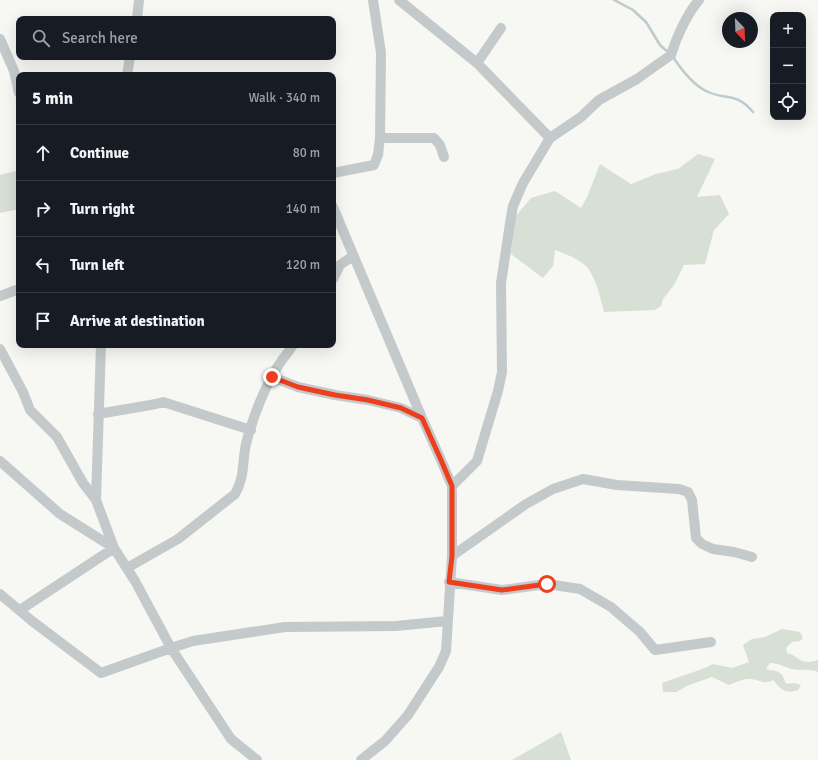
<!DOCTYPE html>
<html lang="en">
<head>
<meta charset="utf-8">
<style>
	body { margin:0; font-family:Signika,sans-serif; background:#20242c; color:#f1f3f6 }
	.controls { position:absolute; right:12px; top:12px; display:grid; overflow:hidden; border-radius:8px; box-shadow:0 4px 16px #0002 }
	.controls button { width:36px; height:36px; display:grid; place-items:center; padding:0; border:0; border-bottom:1px solid #363941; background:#171b24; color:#f1f3f6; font:20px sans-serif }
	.compass { position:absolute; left:722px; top:12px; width:36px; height:36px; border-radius:50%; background:#171b24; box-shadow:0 4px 16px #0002; rotate:157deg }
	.stop { position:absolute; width:12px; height:12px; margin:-9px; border:3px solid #ed3e1d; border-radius:50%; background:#fff }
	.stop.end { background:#ed3e1d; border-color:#fff; box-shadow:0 1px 4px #0008 }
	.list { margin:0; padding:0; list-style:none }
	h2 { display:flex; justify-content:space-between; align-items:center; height:52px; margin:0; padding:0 16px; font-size:17px }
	h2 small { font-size:13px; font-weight:400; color:#9ea1a6 }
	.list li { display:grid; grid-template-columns:26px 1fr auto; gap:12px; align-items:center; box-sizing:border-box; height:56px; padding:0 16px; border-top:1px solid #363941 }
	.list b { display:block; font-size:15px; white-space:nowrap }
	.list em { font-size:13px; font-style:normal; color:#9ea1a6 }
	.icon { flex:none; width:22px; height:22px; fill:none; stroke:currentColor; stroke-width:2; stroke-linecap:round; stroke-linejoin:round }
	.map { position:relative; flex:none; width:818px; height:760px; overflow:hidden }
	.search { position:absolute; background:#171b24; box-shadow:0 4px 16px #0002; left:16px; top:16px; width:320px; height:44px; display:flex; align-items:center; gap:10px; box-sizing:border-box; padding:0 14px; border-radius:8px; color:#9ea1a6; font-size:15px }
	.panel { position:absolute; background:#171b24; box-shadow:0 4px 16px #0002; left:16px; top:72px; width:320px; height:276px; border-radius:8px }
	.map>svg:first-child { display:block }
</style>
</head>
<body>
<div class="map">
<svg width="818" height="760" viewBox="0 0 818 760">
	<rect width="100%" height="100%" fill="#f7f7f3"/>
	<path fill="#d8dfd4" d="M698,154L715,159L697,197L720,195L729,214L714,230L705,264L684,265L674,285L663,299L661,306L655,310L604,312C601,299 595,275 586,266C577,258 565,254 555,250L553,266L543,278L511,254L514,218L531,198L555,191L581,208L588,195L600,164L631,184L656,174L678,169Z
		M19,170V209L0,213V175Z
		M782,629L800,632L803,638L800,641L792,642L786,648L787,653C802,657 798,666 818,660V672C810,668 801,671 792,669C784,667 779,663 770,663L766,669C778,672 781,669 786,684L794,683L801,685L798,690C784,694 782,690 773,680C763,685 761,680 751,679C744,678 735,683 729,685L712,677L689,685L676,692H663L662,683L705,668L713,664L732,668L749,662L743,645L752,639L765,637Z
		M561,732L571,760H512Z"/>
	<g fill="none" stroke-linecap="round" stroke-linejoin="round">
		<path stroke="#bdcace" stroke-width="2.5" d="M614,0L633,10L646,22L660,45L669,53
			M673,57C681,69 692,84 706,91C726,101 735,91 753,112"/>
		<path stroke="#c4c9cb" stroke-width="10" d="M399,0L477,63L550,138
			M137,19L139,0
			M0,39L14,71L19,93
			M477,63L501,28
			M127,75L130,57
			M380,138H434L440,145L444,157
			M333,173L374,165L378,155L380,138L381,53L373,0
			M333,207L422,418L441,460L452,486V556L446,651L439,667L408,715L385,741L361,760
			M333,279L340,265L353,256
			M0,296L19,289
			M101,345L96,500L114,548L135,581L171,648L231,739L257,760
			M0,349L23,392L30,410L57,437L83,483L96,500
			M272,377L298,387L335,395L368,400L401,408L422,418
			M98,414L156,404L163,402L251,430
			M0,461L60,514L114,548L20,610
			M452,486L477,461L498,391L502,372L501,283L511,217L513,206L523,183L550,138L581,117L599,100L637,79L658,64L671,55C676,38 687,14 699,0
			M452,556L526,504L553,489L583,479L617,485L679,489L688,492L692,500L696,538L702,544L713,549L734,552L752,557
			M127,568L178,539L235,494C245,477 242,462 246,444C253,416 266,383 282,360C286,355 290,350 293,345
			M449,582L502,590L547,584L580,589L611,607L640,632L655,650L711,642
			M0,594L32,621L101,673L171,648L193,641L285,627L396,626L447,621"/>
	</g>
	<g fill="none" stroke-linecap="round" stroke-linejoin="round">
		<path stroke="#ed3e1d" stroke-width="5" d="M272,377L298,387L335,395L368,400L401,408L422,418L441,460L452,486V556L449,582L502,590L547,584"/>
	</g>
</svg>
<div class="controls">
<button>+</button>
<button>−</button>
<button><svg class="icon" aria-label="locate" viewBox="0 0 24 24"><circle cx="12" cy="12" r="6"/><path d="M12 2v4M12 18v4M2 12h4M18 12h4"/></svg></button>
</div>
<svg class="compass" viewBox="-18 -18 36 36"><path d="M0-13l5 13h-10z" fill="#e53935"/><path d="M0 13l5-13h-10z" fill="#9ea1a6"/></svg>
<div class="stop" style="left:547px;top:584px"></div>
<div class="stop end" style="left:272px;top:377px"></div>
<div class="search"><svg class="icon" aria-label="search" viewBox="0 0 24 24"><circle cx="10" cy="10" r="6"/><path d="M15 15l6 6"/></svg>Search here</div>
<section class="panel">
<h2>5 min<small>Walk · 340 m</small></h2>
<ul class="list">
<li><svg class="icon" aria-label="ahead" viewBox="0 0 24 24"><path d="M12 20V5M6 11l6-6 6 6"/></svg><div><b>Continue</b></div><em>80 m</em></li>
<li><svg class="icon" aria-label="right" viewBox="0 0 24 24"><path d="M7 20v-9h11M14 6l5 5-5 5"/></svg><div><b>Turn right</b></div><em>140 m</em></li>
<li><svg class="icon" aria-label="left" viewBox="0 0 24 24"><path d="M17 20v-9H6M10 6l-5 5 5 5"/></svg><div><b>Turn left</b></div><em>120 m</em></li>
<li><svg class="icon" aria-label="arrive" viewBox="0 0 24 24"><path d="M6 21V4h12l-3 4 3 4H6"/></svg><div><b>Arrive at destination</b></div></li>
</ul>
</section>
</div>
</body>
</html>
